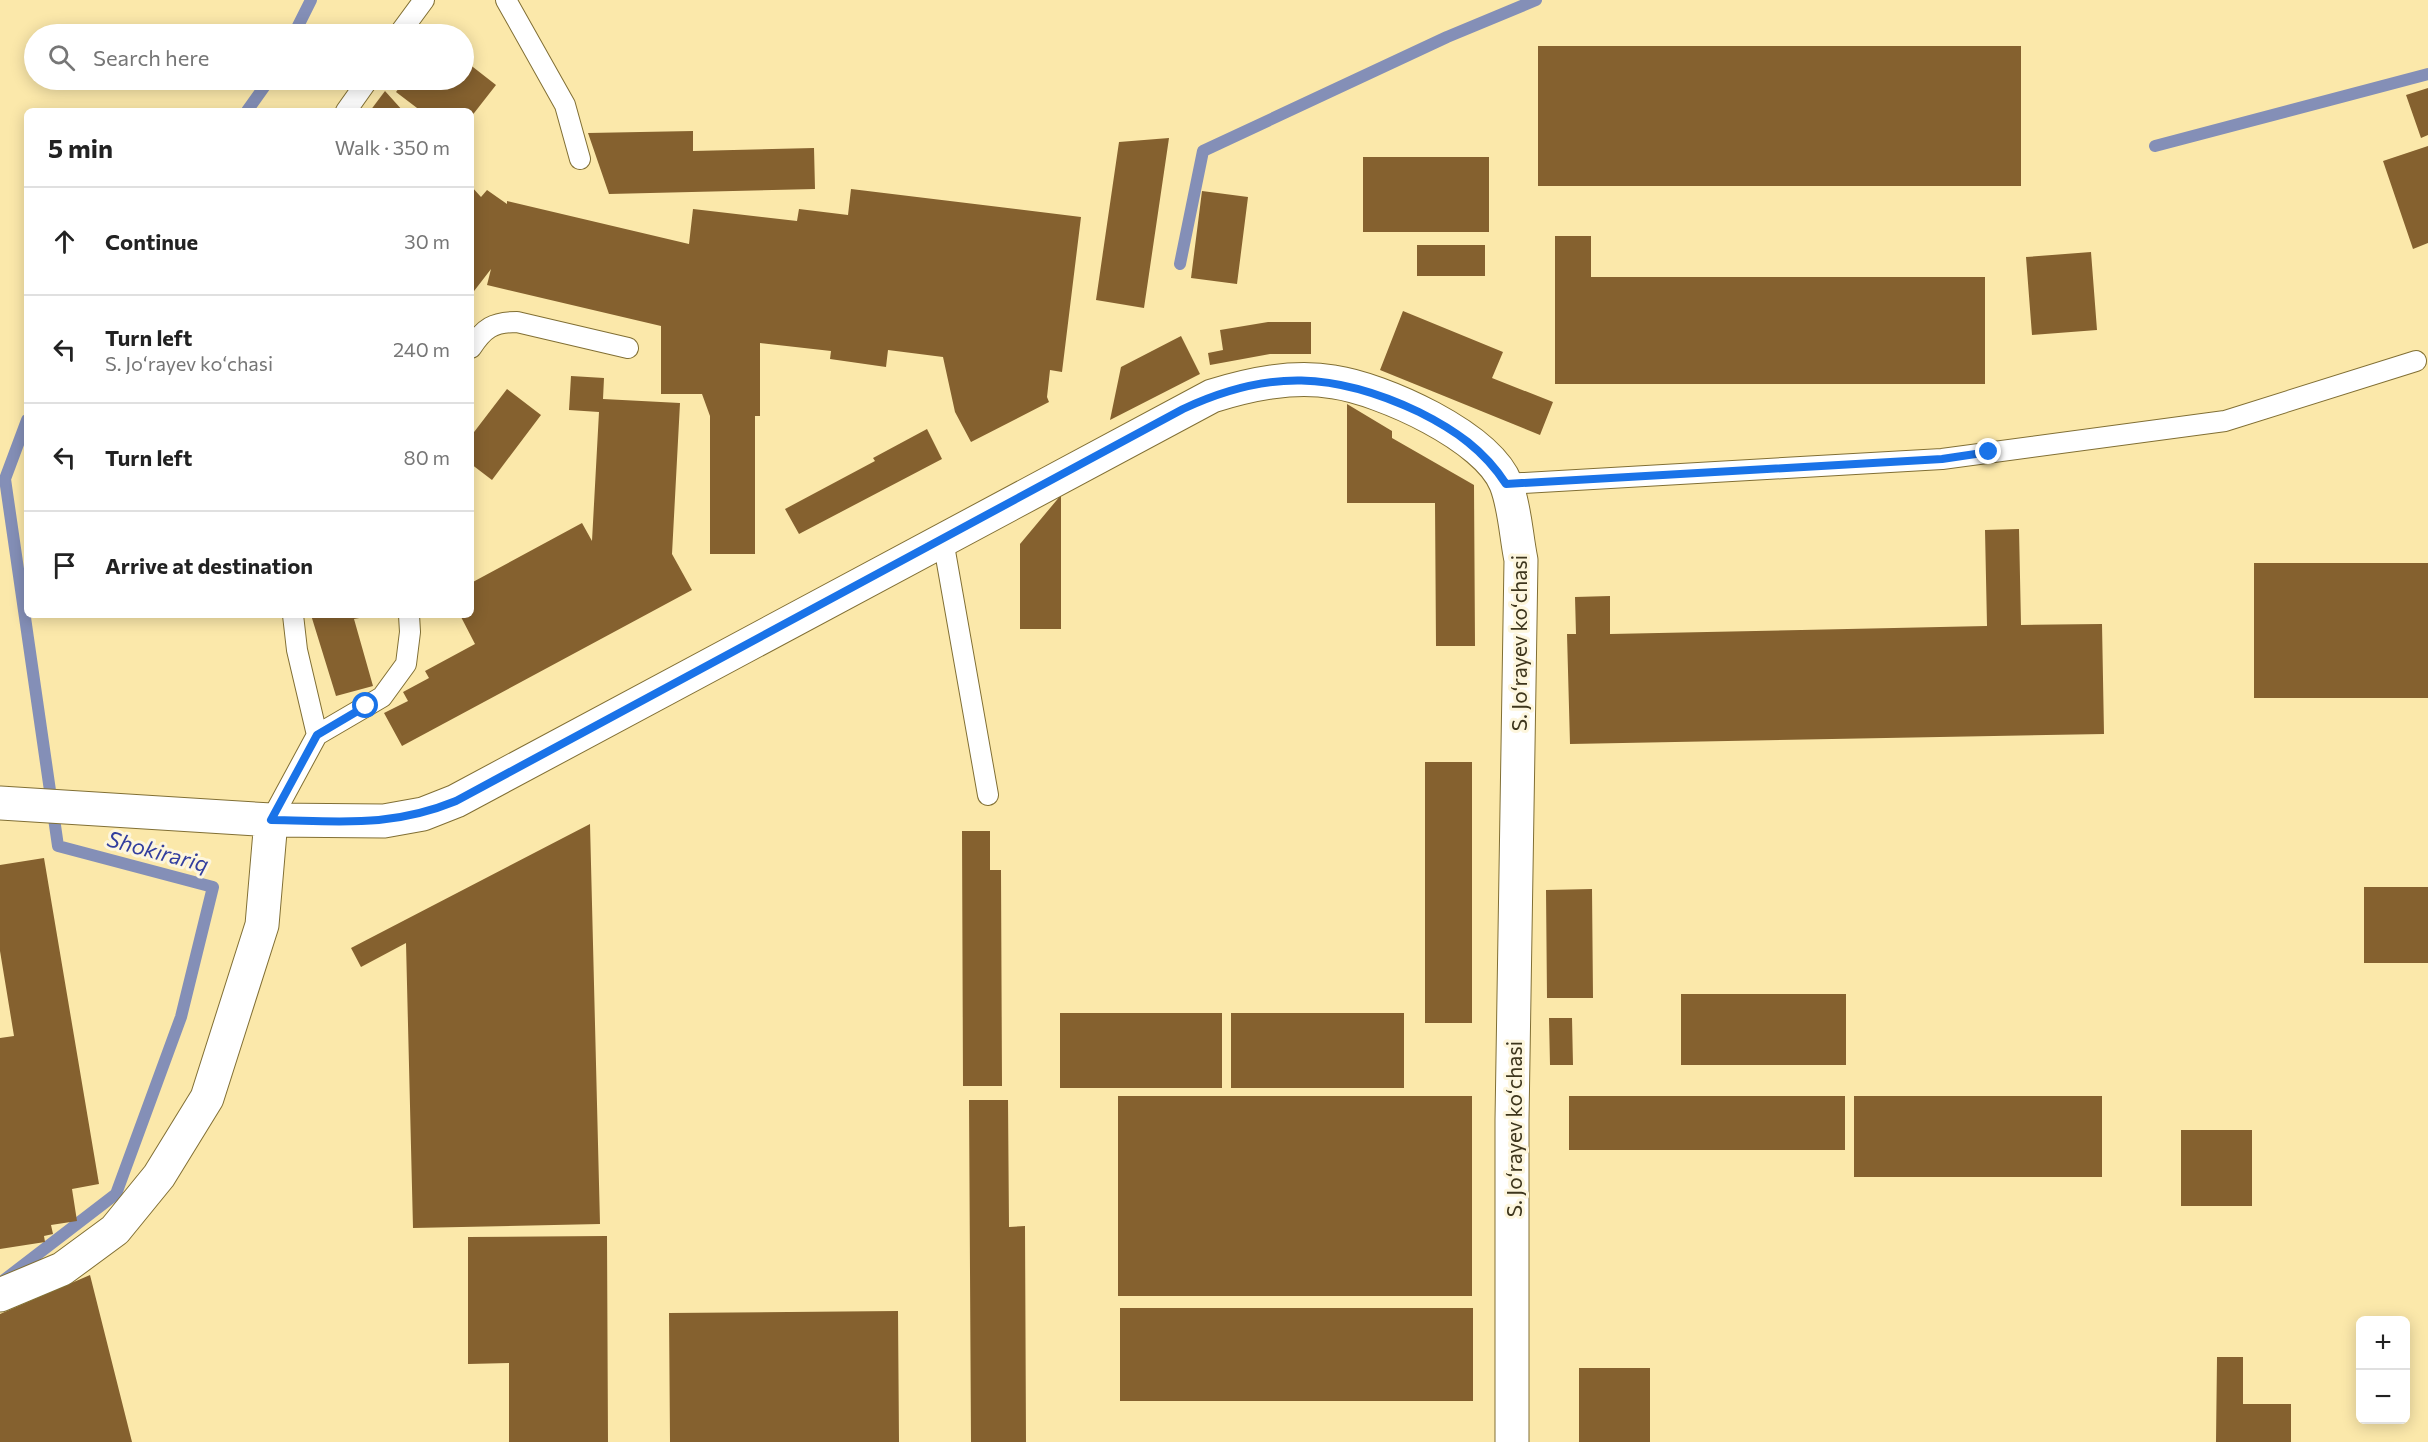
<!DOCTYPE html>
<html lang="en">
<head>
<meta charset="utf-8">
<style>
	body { margin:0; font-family:Commissioner,sans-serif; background:#f6f6f6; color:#222 }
	.controls { position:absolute; right:18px; bottom:18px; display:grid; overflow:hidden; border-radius:9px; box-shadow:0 3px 15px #0003 }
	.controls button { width:54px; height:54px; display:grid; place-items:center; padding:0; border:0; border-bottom:2px solid #e0e0e0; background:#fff; color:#222; font:30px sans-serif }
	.stop { position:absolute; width:18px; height:18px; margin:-14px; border:4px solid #1a73e8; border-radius:50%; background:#fff }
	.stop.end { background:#1a73e8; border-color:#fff; box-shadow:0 2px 6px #0008 }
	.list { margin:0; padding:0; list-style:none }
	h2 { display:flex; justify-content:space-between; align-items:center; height:78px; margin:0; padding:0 24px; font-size:26px }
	h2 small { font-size:20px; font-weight:400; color:#767676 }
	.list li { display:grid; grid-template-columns:39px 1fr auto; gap:18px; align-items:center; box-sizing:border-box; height:108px; padding:0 24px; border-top:2px solid #e0e0e0 }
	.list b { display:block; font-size:22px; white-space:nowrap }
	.list p { margin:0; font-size:20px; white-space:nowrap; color:#767676 }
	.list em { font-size:20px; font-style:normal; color:#767676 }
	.icon { flex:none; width:33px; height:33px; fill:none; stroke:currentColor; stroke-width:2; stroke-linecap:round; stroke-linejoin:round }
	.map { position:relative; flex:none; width:2428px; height:1442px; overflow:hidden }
	.search { position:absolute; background:#fff; box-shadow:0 3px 15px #0003; left:24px; top:24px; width:450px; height:66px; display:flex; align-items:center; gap:15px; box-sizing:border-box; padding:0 21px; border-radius:33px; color:#767676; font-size:22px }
	.panel { position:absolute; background:#fff; box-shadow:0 3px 15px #0003; left:24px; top:108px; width:450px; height:510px; border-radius:9px }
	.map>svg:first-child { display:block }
</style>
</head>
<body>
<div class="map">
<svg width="2428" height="1442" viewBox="0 0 2428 1442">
	<rect width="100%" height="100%" fill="#fbe8aa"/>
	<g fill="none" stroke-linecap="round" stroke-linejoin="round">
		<path stroke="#848fb7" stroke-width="12" d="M294,34L311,0
			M247,111L269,80
			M2155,146L2428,74
			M1180,264L1203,151L1447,37L1536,0
			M4,1280L116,1194L181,1017L213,887L58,846L5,479L27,420"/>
	</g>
	<path fill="#85612f" d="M1538,46H2021V186H1538Z
		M464,60L496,85L471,117V111H421L396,92L405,80H464Z
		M2428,88V135L2421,138L2406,95Z
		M385,91L403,111H370Z
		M693,131V151L814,148L815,189L609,194L588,133Z
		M1169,138L1144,308L1096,300L1119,142Z
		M2428,146V243L2413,249L2383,161Z
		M1363,157H1489V232H1363Z
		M471,186L481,197L487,190L507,204V201L689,244L693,209L797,221L799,209L848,215L851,189L1081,217L1062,372L1050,370L1047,397L1049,402L971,442L955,412L943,357L888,350L886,367L830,359L831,351L760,343V416H755V554H710V416L702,394H661V326L487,285L491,269L471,295Z
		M1202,191L1248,197L1237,284L1191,278Z
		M1555,236H1591V277H1985V384H1555Z
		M1417,245H1485V276H1417Z
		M2091,252L2097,330L2032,335L2026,257Z
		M1403,311L1503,352L1492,378L1553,402L1540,435L1380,370Z
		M1268,322H1311V354H1270L1210,365L1208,353L1223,350L1220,330Z
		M1181,336L1200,374L1110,420L1121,367Z
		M571,376L604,378L603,399L680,403L672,554L692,590L402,746L384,713L408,701L403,692L429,678L425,671L475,644L460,615H471V583L582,523L592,541L599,412L569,410Z
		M507,389L541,415L492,480L471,464V436Z
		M1347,404L1392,431V438L1474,485L1475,646H1436L1435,503H1347Z
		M927,429L942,459L799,534L785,509L875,461L873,458Z
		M1061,495V629H1020V544Z
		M2019,529L2021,625L2102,624L2104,734L1570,744L1567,634H1576L1575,597L1610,596V634L1987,626L1985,530Z
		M2254,563H2428V698H2254Z
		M311,615H376L354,619L373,686L336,696Z
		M1425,762H1472V1023H1425Z
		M590,824L600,1224L413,1228L406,943L361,967L351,948Z
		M962,831H990V870H1001L1002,1086H963Z
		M44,858L99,1184L72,1189L77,1221L51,1225L53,1234L44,1236L45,1242L0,1249V1038L14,1036L0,951V865Z
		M2364,887H2428V963H2364Z
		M1592,889L1593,998H1547L1546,890Z
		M1681,994H1846V1065H1681Z
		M1060,1013H1222V1088H1060Z
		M1231,1013H1404V1088H1231Z
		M1549,1018H1572L1573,1065H1550Z
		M1118,1096H1472V1296H1118Z
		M1569,1096H1845V1150H1569Z
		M1854,1096H2102V1177H1854Z
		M969,1100H1008L1009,1227L1025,1226L1026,1442H971Z
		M2181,1130H2252V1206H2181Z
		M607,1236L608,1442H509V1363L468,1364V1237Z
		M90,1275L132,1442H0V1314Z
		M1120,1308H1473V1401H1120Z
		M898,1311L899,1442H670L669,1313Z
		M2217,1357H2243V1404H2291V1442H2216Z
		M1579,1368H1650V1442H1579Z"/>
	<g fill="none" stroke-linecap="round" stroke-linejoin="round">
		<defs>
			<path id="service" d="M506,0L565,105L580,159
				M399,34L424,0
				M346,111L368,80
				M471,348C484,328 493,322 517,322L628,348
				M1505,484L1942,459L2225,421L2416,361
				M943,540L988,795
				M293,615L297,650L317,735
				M271,820L317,735L382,697L406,664L410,632L409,615"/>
			<path id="minor" d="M0,803L271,820L384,821L423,814L456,801L1212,396C1251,384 1293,375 1334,382C1382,389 1487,436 1506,484C1515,507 1516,536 1521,560L1512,1120V1442
				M0,1295L62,1269L115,1230L159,1176L207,1098L262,925L271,820"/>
		</defs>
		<use href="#service" stroke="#816f34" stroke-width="22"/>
		<use href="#minor" stroke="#816f34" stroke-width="35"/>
		<use href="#service" stroke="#fff" stroke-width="20"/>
		<use href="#minor" stroke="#fff" stroke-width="33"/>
	</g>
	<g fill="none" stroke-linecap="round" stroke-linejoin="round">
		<path stroke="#1a73e8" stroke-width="8" d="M366,706L317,735L271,820C340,821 390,828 456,801L1183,409C1268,369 1335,372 1419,412C1455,430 1484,450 1506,484L1942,459L1989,452"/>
	</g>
	<g text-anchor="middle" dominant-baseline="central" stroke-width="6" stroke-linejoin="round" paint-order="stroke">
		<g font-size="21" fill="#3d351c" stroke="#fdf6dd">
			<text transform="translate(1518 643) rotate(-90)">S. Joʻrayev koʻchasi</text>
			<text transform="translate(1513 1129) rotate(-90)">S. Joʻrayev koʻchasi</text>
		</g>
		<g font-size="22" font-style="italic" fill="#323e9e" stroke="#fdf6dd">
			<text transform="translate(158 851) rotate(15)">Shokirariq</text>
		</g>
	</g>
</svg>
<div class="controls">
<button>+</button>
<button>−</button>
</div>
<div class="stop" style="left:366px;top:706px"></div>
<div class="stop end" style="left:1989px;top:452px"></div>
<div class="search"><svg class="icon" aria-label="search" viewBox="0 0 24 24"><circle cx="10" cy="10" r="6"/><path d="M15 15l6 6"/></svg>Search here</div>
<section class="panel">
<h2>5 min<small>Walk · 350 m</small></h2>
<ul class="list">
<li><svg class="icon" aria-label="ahead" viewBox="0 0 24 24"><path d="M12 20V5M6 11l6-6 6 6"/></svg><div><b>Continue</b></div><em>30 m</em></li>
<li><svg class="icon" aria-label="left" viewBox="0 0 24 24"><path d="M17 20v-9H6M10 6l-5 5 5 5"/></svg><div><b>Turn left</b><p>S. Joʻrayev koʻchasi</p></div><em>240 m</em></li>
<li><svg class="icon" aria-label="left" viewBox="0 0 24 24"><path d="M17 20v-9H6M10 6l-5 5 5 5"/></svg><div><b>Turn left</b></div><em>80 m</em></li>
<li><svg class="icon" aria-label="arrive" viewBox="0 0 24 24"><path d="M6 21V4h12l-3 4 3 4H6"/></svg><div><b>Arrive at destination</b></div></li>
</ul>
</section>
</div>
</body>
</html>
